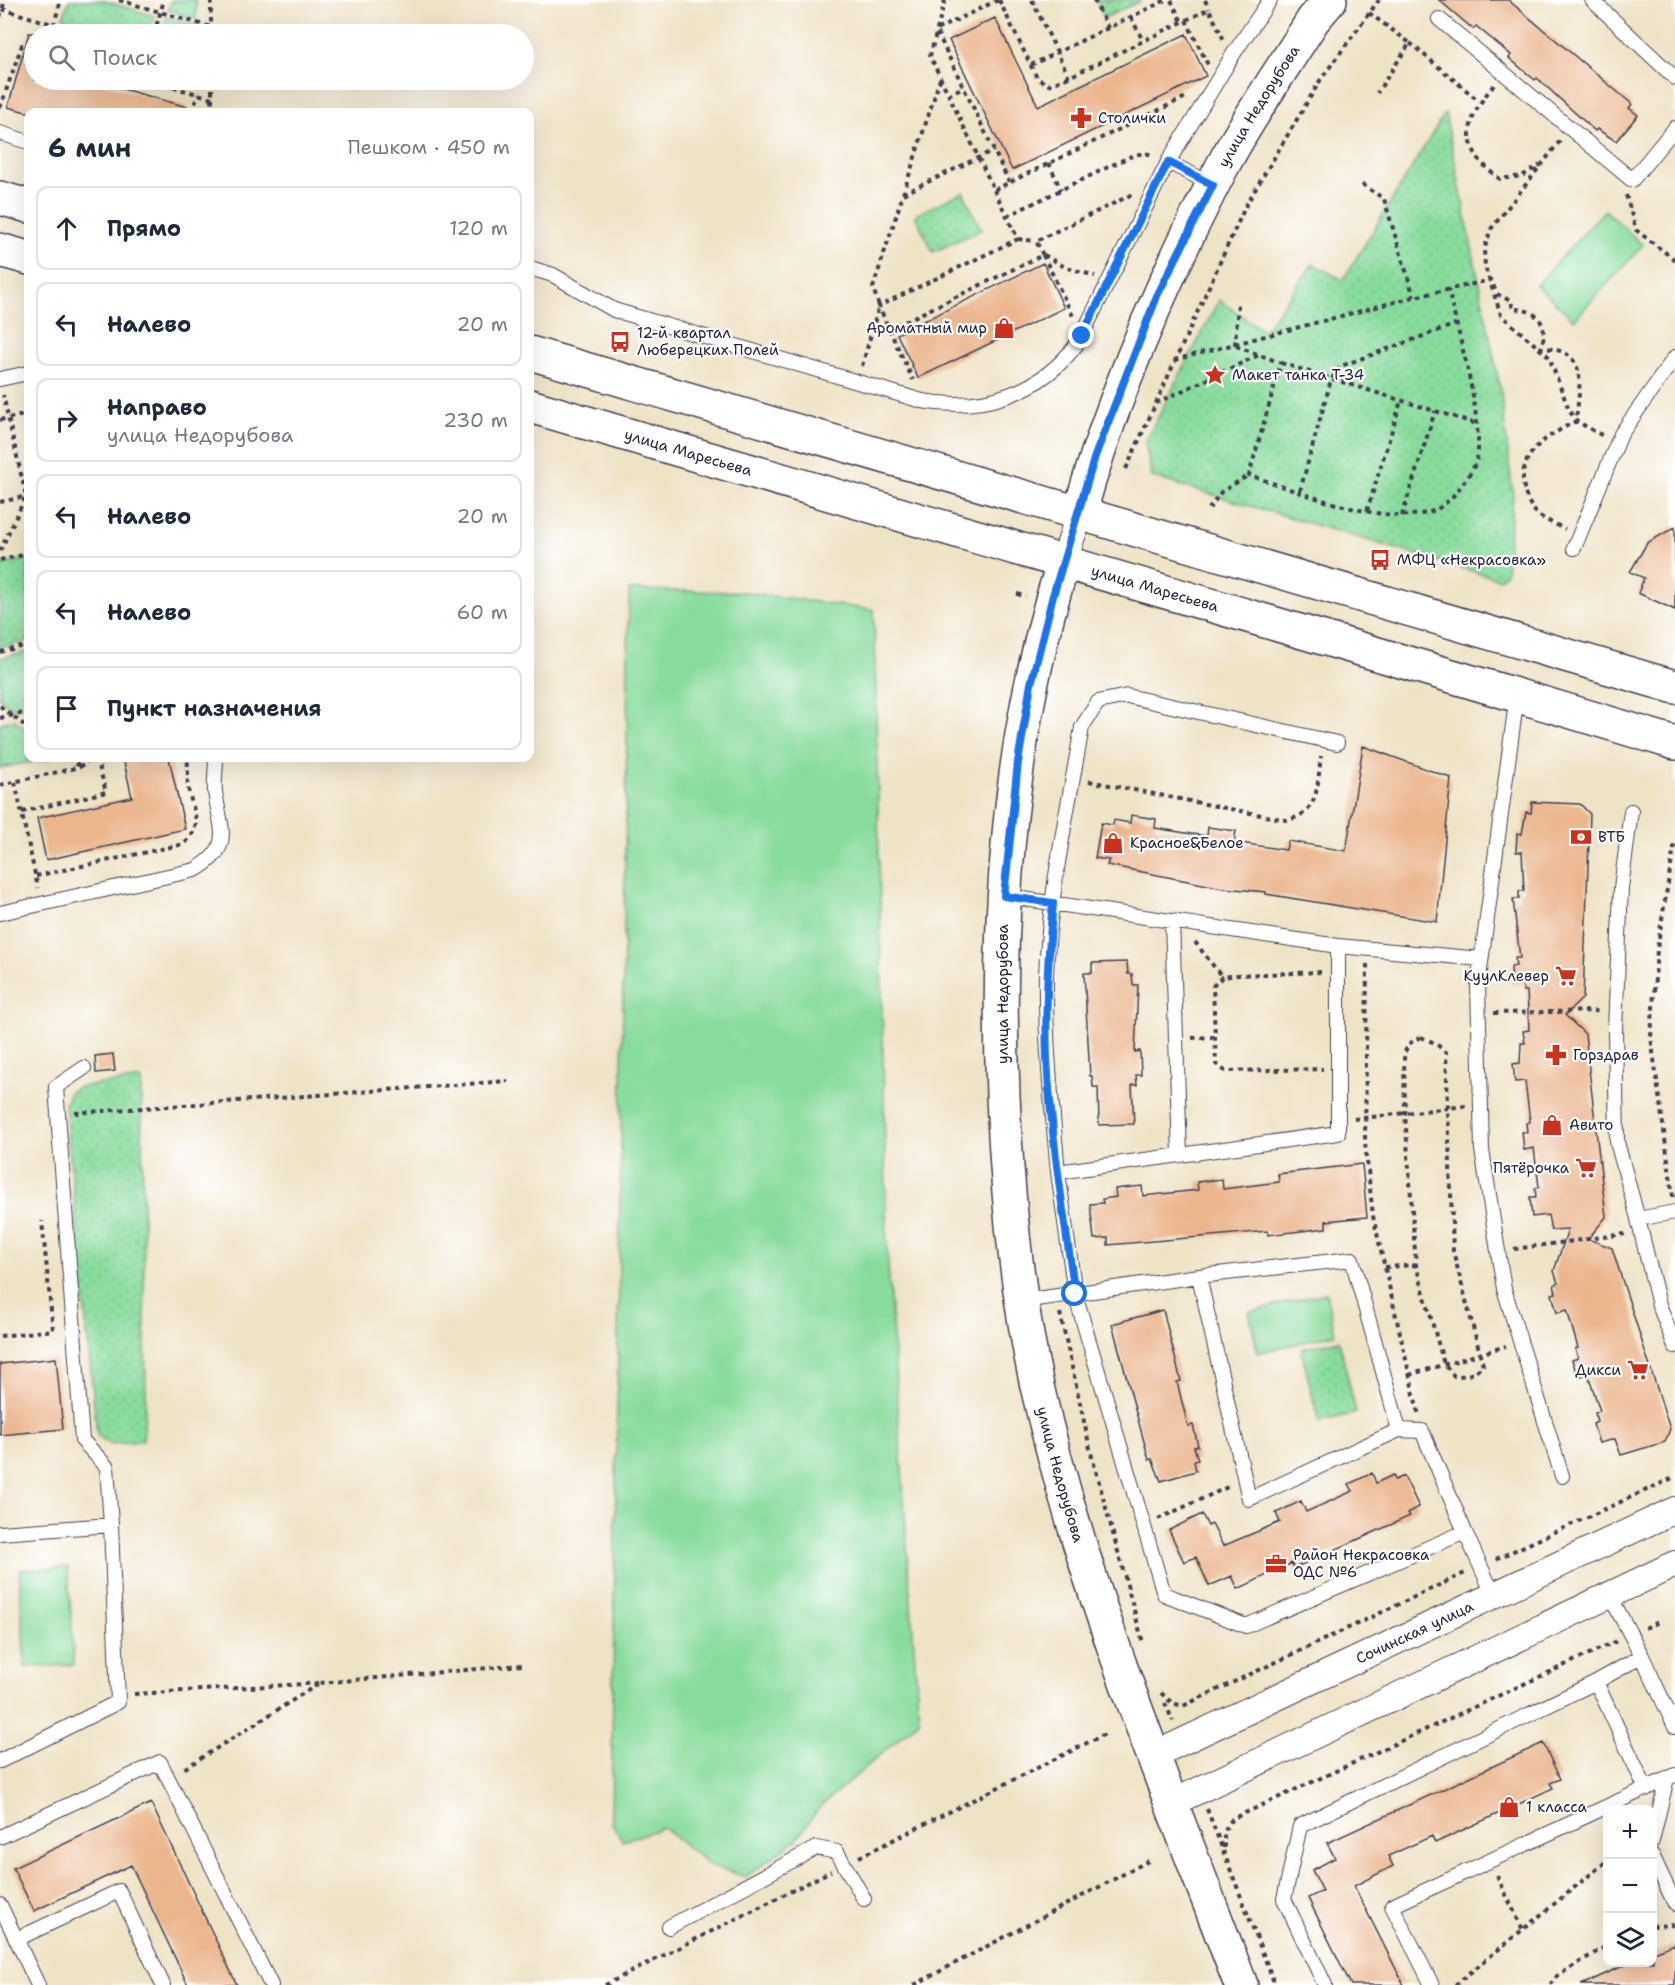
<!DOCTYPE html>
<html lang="ru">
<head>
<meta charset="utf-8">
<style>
	body { margin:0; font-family:"Shantell Sans",sans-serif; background:#f6f6f7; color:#1f2937 }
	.controls { position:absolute; right:18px; bottom:18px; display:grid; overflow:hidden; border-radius:12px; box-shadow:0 6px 24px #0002 }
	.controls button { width:54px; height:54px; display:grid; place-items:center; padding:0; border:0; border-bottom:2px solid #e0e1e3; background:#fff; color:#1f2937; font:30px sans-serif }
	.stop { position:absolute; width:18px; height:18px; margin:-14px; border:4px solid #1a73e8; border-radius:50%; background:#fff }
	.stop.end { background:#1a73e8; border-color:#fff; box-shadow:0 2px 6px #0008 }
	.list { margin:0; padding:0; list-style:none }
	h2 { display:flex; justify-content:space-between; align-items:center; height:78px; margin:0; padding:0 24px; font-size:26px }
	h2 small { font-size:20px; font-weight:400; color:#747a83 }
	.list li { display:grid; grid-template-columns:39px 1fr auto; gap:18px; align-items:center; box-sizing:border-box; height:84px; margin:0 12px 12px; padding:0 12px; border:2px solid #e0e1e3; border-radius:12px }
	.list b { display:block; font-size:22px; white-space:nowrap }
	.list p { margin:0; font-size:20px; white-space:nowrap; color:#747a83 }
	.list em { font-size:20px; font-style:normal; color:#747a83 }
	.icon { flex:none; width:33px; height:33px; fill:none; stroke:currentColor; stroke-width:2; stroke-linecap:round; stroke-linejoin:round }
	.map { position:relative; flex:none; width:1675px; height:1985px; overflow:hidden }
	.search { position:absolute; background:#fff; box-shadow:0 6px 24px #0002; left:24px; top:24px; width:510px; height:66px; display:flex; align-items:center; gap:15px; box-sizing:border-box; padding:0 21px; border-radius:33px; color:#747a83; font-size:22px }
	.panel { position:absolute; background:#fff; box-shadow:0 6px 24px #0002; left:24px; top:108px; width:510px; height:654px; border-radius:12px }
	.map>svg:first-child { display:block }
</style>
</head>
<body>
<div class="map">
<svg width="1675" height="1985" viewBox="0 0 1675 1985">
	<defs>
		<pattern id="park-dots" width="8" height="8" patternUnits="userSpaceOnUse" patternTransform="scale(1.5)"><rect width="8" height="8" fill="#87db9c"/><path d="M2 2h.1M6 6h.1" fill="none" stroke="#74bc87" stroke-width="1.8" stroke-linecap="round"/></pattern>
	</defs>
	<rect width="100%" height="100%" fill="#fff"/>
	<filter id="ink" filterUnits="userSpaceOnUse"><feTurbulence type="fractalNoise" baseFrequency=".0167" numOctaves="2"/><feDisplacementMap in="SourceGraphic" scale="12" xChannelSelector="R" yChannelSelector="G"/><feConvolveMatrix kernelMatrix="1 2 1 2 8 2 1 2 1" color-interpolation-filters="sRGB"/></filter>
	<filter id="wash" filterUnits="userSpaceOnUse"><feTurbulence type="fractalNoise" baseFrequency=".008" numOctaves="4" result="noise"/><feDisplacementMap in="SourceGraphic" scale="24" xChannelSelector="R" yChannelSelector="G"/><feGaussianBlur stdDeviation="1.35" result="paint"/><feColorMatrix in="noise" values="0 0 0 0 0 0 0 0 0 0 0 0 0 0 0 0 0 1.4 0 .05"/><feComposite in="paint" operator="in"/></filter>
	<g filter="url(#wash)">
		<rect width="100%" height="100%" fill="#efe3c6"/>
		<path fill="#87db9c" stroke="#547e6c" stroke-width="1.5" d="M171,0H196V19L168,10Z
			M167,17L202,27L200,34H161Z
			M1605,210L1643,245L1574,320L1536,285Z
			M629,590L744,592L874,610L887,1250L919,1721L819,1808L797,1839L746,1877L711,1866L663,1828L622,1841L611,1821Z
			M1326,1293L1335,1334L1258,1353L1249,1312Z
			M68,1567L74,1665L25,1667L19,1570Z"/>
		<path fill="url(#park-dots)" stroke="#547e6c" stroke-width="1.5" d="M69,0H101L155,16L149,34H118L63,18Z
			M1096,0H1142L1104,18Z
			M1445,113L1501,393L1513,496L1506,573L1499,579L1152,477L1145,442L1219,300L1264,331L1313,264L1343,280Z
			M963,192L981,230L933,252L915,215Z
			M28,559V641L0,647V565Z
			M28,652V705L12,709L0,699V658Z
			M15,720L28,731V758H51L0,768V723Z
			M141,1079L146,1394L143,1441L109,1444L97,1435L65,1105L69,1092L79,1087Z
			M1339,1340L1356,1413L1319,1422L1301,1349Z"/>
		<g id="blocks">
			<path fill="#ebb68e" d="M1439,0H1508L1632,104L1629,108L1638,115L1616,141L1597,129L1595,131L1537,78L1535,80L1509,58L1511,55L1476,26L1473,29Z
				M995,18L1038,106L1186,34L1206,76L1012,170L949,40Z
				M29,33H34V80H90L188,107L187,112H26L8,107Z
				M1043,263L1064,308L918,378L897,334Z
				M1675,527V610L1638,593L1644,578L1630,572L1647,543Z
				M1363,746L1451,778L1437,922L1266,894V892L1223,888L1107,865L1109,860L1095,858L1101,823L1113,825L1114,820L1130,823L1131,815L1156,819L1155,828L1192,834L1207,836L1208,827L1236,831L1234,842L1286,850L1288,841L1346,851Z
				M123,758H169L185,829L46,860L37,818L132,797Z
				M1532,802L1580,804L1590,814L1583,998L1565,1015L1585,1034L1606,1217L1588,1239L1612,1248L1670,1429L1665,1442L1621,1455L1615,1439L1599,1443L1593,1424L1597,1422L1595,1413L1600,1411L1588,1374L1578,1377L1572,1360L1578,1358L1575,1349L1578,1348L1567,1310L1557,1313L1552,1294L1556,1293L1554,1285L1558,1283L1554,1271L1568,1229L1551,1230L1548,1215L1532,1217L1530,1197H1536L1535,1188L1539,1187L1534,1148L1524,1150L1522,1132H1527L1526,1123L1530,1122L1525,1081L1515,1082L1513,1064L1520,1063L1521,1043H1525L1523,1031L1529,1030L1527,991H1524L1523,984L1512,985L1511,967L1516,966L1515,958H1520L1513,899H1519V891H1524L1522,852H1516L1517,833L1522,834L1526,812L1531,813Z
				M1127,962L1128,974H1132L1133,985H1138L1135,1052L1140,1051L1141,1075H1136L1137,1085H1132L1134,1124L1099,1125L1098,1087H1093L1092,1076H1090L1084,973H1092V963Z
				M113,1054L115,1071L96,1073L95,1056Z
				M1362,1164L1367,1217L1326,1221V1228L1268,1235V1231L1108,1245V1238L1094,1239L1090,1204L1103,1203L1102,1199L1116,1197L1115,1189L1142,1186L1143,1196L1198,1190L1197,1182L1222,1179L1223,1189L1279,1182L1278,1174Z
				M1163,1310L1181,1381L1177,1382L1188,1426L1193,1425L1198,1446L1194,1447L1198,1460L1194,1461L1196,1471L1161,1481L1152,1459L1149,1460L1112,1324Z
				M56,1358L63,1429L0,1435V1364Z
				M1372,1473L1376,1483L1393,1475L1395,1480L1404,1476L1419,1507L1408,1513L1410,1516L1368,1535L1294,1568L1292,1563L1238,1589L1232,1576L1209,1586L1196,1557L1184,1562L1169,1530L1202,1514L1208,1526L1212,1524L1223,1546L1280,1522L1276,1513L1301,1501L1306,1512L1353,1491L1349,1484Z
				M1543,1743L1560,1779L1550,1783L1553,1788L1435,1843L1432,1836L1388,1856L1393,1866L1354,1886L1404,1985H1351L1308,1898L1323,1891L1312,1870L1335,1858L1327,1843Z
				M151,1803L237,1985H188L131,1865L34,1911L13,1868Z
				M1675,1944V1985H1581L1632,1962H1653V1952Z"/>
		</g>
	</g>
	<g filter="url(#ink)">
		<use href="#blocks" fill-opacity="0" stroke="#413f50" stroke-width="1.5"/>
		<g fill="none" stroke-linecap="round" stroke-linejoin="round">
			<defs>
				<path id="lane" d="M1592,0L1675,78
					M1439,19L1632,180L1675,128
					M0,133L28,142
					M1168,162L1213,185
					M530,268L553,275L614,310L922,401C984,412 1042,393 1079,341L1168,162L1234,53L1270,0
					M0,379L28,373
					M1574,548L1621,434L1675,357
					M1517,695L1478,985L1482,1150L1504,1289L1562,1476
					M1631,811L1621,888L1615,1029L1617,1142L1638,1219L1675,1212
					M1004,896L1338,946V1133L1058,1172L1075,1294L1164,1594L1246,1626L1465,1532L1494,1596
					M0,913L195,870C236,847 219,826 215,791C214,780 216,769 216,758
					M1172,921L1180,1155
					M1338,946L1481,959
					M84,1068L56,1087L82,1440L107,1467L111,1525
					M1058,1172C1052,1107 1045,1042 1046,976C1049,893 1068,809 1082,727L1098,702L1127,696L1337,743
					M1638,1219L1659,1305L1675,1346
					M1022,1301L1199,1276L1249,1499L1399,1430L1352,1259L1199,1276
					M1399,1430L1422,1431L1465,1532
					M0,1533L111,1525L118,1702L0,1761
					M1610,1596L1642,1656L1675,1727
					M1642,1656L1596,1682L1646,1789
					M0,1837L160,1762L271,1985
					M1652,1841L1667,1778
					M1652,1855L1675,1904
					M0,1905L38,1985
					M669,1927L816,1848L837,1852L864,1899
					M17,1939L119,1891L163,1985
					M1325,1985L1284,1899L1300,1826L1596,1682
					M1432,1985L1392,1906L1675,1775"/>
				<g id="street">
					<path d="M1063,564L1079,515"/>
					<path id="s1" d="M1154,1755L1675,1510"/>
					<path d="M1172,1803L1675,1564"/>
				</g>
				<g id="secondary">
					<path d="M0,198L28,206"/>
					<path d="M0,250L28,258"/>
					<path d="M530,353L1675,687"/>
					<path id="s2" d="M530,406C911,519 1294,627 1675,743"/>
					<path id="s3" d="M1079,515C1113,393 1164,278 1222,167C1249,116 1283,68 1313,20L1330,0"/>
					<path id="s4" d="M1063,564C1008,734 996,917 1003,1095C1007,1193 1016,1290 1037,1386C1084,1592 1166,1788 1241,1985"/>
				</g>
			</defs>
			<use href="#lane" stroke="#413f50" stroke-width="16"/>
			<use href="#street" stroke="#413f50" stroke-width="28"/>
			<use href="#secondary" stroke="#413f50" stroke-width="36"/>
			<path stroke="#413f50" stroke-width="4" stroke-dasharray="4.5 4.5" stroke-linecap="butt" d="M119,0L211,27
				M211,0V34
				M945,0L930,56L994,190L1188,96
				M998,0L936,30L1009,182
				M999,0L1037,78L1049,85L1069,77
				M1032,0L1069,77L1209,9L1224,40
				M1094,0L1108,28
				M1171,0L1182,22
				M1205,0L1209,9
				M2,9L86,34
				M1369,13L1410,43L1377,93
				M0,17L5,0
				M1131,17L1143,41
				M1186,20L1208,65
				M51,34L61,0
				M154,34L164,0
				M1410,43L1479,101
				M1031,65L1166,0
				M147,80L212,98
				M212,80V112
				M1494,85C1463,121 1459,149 1500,179L1522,176L1540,165
				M948,95L963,87
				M0,108L22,45L34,48
				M192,112L198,94
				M1560,141L1491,229L1484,250L1485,267L1501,315L1549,357L1569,410L1576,421L1603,436
				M1049,163L1061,190
				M1362,184L1384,199L1414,297
				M994,190L1018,239L879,306L889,329L1043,255L1036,241L1133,194
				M903,194L994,150
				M1626,195L1636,230L1675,260
				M1007,216L1129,157L1143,153L1154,155
				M1018,239L1036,241
				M1043,255L1073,316
				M1044,255L1065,267L1095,276
				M889,329L913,380
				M1235,345L1238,303
				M1236,346L1281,363L1249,475C1298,491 1379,526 1430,512C1443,508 1453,497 1461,486C1469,475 1478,464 1478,450C1479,401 1459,338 1448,289
				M1174,360L1414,297L1491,280L1497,294L1511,301L1513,309C1538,309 1549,324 1541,348C1591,349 1579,387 1576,421C1548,436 1517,452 1524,488C1526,498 1531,509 1540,516C1547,521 1557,525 1565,529
				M1281,363L1477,424
				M862,366L879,306L873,288L940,79
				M1156,403L1259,355
				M0,420L28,414
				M1126,469L1246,205L1321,79L1379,0
				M1300,491L1331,380L1341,366L1456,324
				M0,502L28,496
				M1209,509L1221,492L1249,475
				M1367,511L1401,401
				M1402,516L1435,411
				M0,551L26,496L3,395
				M0,560L28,554
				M1017,594L1026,596
				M0,652L28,645
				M0,706L28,728
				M0,718L28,712
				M68,758L80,766
				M1089,781L1286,820C1320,815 1317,784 1321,756
				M15,782L38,888
				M0,785L80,767L91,758
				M22,812L106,792L97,758
				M36,876L184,844C206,823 191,811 188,786C187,777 189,767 187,758
				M1195,942L1222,977
				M1367,964L1365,1143L1373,1216L1419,1416
				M1321,972L1238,975L1222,977L1213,986L1216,1064L1225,1071L1323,1069
				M1494,1013L1600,1011
				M1421,1037L1435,1043L1446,1052L1453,1251L1483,1365C1474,1375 1467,1376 1454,1376L1444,1364L1416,1265L1405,1114L1404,1053L1410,1043Z
				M1192,1038L1215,1037
				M75,1113L508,1081
				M1354,1119L1466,1106
				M1673,1197L1651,1037L1657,949L1675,841
				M1514,1249L1625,1234
				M1385,1267L1416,1265
				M1060,1313L1091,1453L1143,1643
				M0,1336L53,1330L42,1221
				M1409,1375L1506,1346
				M1158,1519L1230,1486
				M1496,1559L1675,1477
				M1645,1628L1661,1621
				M320,1683L522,1665
				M1161,1693L1172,1703L1183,1706L1465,1573
				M134,1694L320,1683L182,1770
				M1165,1703L1173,1721
				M1207,1809L1275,1985
				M1224,1848V1832L1232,1819L1617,1641
				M859,1857L1105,1734
				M1497,1876L1523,1930
				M1652,1926L1675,1925
				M605,1985L831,1871
				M914,1985L1152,1859
				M1455,1985L1608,1860
				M1550,1985L1557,1976L1608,1945"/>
			<use href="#lane" stroke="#fff" stroke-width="14"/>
			<use href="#street" stroke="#fff" stroke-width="26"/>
			<use href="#secondary" stroke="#fff" stroke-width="33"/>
		</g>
	</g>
	<g fill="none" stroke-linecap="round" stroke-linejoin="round" filter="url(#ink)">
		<path stroke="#1a73e8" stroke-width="8" d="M1075,1294C1064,1216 1051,1137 1047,1058C1045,1006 1048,955 1053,903L1004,896L1018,762L1031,684L1052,599L1095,456L1157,296L1213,185L1168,162L1082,336"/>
	</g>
	<defs>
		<symbol id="pharmacy-bare" viewBox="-9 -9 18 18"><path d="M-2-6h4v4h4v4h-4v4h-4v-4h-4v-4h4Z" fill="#c8321e" stroke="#fff" stroke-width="2.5" paint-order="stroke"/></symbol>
		<symbol id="shop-bare" viewBox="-9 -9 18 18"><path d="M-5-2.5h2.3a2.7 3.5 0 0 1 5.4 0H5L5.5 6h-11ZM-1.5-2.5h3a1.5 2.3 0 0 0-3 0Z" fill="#c8321e" stroke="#fff" stroke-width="2.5" paint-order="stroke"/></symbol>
		<symbol id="bus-bare" viewBox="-9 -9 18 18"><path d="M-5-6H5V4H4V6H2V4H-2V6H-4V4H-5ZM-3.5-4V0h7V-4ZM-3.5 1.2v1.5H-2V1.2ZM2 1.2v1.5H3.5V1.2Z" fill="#c8321e" stroke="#fff" stroke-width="2.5" paint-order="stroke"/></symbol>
		<symbol id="sight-bare" viewBox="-9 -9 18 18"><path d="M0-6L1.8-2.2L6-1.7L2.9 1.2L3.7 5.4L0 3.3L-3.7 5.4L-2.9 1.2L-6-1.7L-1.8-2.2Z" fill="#c8321e" stroke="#fff" stroke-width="2.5" paint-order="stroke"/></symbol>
		<symbol id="bank-bare" viewBox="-9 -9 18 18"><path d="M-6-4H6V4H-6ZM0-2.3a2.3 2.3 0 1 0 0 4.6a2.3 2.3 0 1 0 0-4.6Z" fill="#c8321e" stroke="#fff" stroke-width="2.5" paint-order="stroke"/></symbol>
		<symbol id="supermarket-bare" viewBox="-9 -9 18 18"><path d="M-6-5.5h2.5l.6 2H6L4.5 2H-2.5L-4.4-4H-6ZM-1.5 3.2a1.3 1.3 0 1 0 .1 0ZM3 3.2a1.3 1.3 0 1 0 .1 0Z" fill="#c8321e" stroke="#fff" stroke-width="2.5" paint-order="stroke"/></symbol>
		<symbol id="office-bare" viewBox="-9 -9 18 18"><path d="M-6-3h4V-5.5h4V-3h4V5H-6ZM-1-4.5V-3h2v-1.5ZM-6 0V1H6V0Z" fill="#c8321e" stroke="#fff" stroke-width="2.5" paint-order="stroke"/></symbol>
	</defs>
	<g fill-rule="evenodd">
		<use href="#pharmacy-bare" x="1066" y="103" width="30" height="30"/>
		<use href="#shop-bare" x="989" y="313" width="30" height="30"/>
		<use href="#bus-bare" x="605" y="327" width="30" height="30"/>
		<use href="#sight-bare" x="1200" y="360" width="30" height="30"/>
		<use href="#bus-bare" x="1365" y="545" width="30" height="30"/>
		<use href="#bank-bare" x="1566" y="822" width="30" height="30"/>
		<use href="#shop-bare" x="1098" y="828" width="30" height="30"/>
		<use href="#supermarket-bare" x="1551" y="961" width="30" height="30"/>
		<use href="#pharmacy-bare" x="1541" y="1040" width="30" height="30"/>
		<use href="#shop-bare" x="1537" y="1110" width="30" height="30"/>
		<use href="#supermarket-bare" x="1571" y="1153" width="30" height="30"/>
		<use href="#supermarket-bare" x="1623" y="1355" width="30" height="30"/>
		<use href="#office-bare" x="1261" y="1549" width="30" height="30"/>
		<use href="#shop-bare" x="1494" y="1792" width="30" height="30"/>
	</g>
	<g text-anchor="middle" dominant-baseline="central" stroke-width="4.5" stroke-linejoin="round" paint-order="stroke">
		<g font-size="15" fill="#22223b" stroke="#fff">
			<text stroke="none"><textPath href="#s3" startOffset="448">улица Недорубова</textPath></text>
			<text stroke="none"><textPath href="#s2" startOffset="165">улица Маресьева</textPath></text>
			<text stroke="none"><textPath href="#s2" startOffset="651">улица Маресьева</textPath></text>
			<text transform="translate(1003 994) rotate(-90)">улица Недорубова</text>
			<text stroke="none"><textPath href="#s4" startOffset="922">улица Недорубова</textPath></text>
			<text stroke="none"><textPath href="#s1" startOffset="288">Сочинская улица</textPath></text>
		</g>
		<g font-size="15" fill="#22223b" stroke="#fff" text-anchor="start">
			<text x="1098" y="118">Столички</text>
			<text x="987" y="328" text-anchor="end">Ароматный мир</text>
			<text x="637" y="333">12-й квартал<tspan x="637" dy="17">Люберецких Полей</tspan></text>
			<text x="1232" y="375">Макет танка Т-34</text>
			<text x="1397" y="560">МФЦ «Некрасовка»</text>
			<text x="1598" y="837">ВТБ</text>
			<text x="1130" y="843">Красное&amp;Белое</text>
			<text x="1549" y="976" text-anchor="end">КуулКлевер</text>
			<text x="1573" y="1055">Горздрав</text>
			<text x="1569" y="1125">Авито</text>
			<text x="1569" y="1168" text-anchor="end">Пятёрочка</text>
			<text x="1621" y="1370" text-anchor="end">Дикси</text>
			<text x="1293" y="1555">Район Некрасовка<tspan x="1293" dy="17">ОДС №6</tspan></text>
			<text x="1526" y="1807">1 класса</text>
		</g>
	</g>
</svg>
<div class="controls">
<button>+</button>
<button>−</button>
<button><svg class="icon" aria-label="layers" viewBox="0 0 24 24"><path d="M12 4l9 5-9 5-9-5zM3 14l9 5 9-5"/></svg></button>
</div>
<div class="stop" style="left:1075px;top:1294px"></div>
<div class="stop end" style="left:1082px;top:336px"></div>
<div class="search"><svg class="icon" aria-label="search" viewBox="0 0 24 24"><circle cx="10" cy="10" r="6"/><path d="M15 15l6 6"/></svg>Поиск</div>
<section class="panel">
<h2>6 мин<small>Пешком · 450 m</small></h2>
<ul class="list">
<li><svg class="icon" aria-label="ahead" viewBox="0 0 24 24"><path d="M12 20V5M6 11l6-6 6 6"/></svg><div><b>Прямо</b></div><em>120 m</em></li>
<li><svg class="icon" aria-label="left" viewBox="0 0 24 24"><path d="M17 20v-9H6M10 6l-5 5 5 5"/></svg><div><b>Налево</b></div><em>20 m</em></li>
<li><svg class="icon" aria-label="right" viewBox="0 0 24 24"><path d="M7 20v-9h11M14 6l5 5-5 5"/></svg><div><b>Направо</b><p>улица Недорубова</p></div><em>230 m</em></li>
<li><svg class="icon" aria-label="left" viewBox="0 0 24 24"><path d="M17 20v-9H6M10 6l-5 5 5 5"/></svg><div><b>Налево</b></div><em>20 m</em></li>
<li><svg class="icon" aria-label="left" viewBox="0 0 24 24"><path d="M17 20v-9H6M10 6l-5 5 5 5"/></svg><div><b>Налево</b></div><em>60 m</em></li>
<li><svg class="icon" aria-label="arrive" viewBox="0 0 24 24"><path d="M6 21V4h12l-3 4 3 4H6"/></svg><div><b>Пункт назначения</b></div></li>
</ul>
</section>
</div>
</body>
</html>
